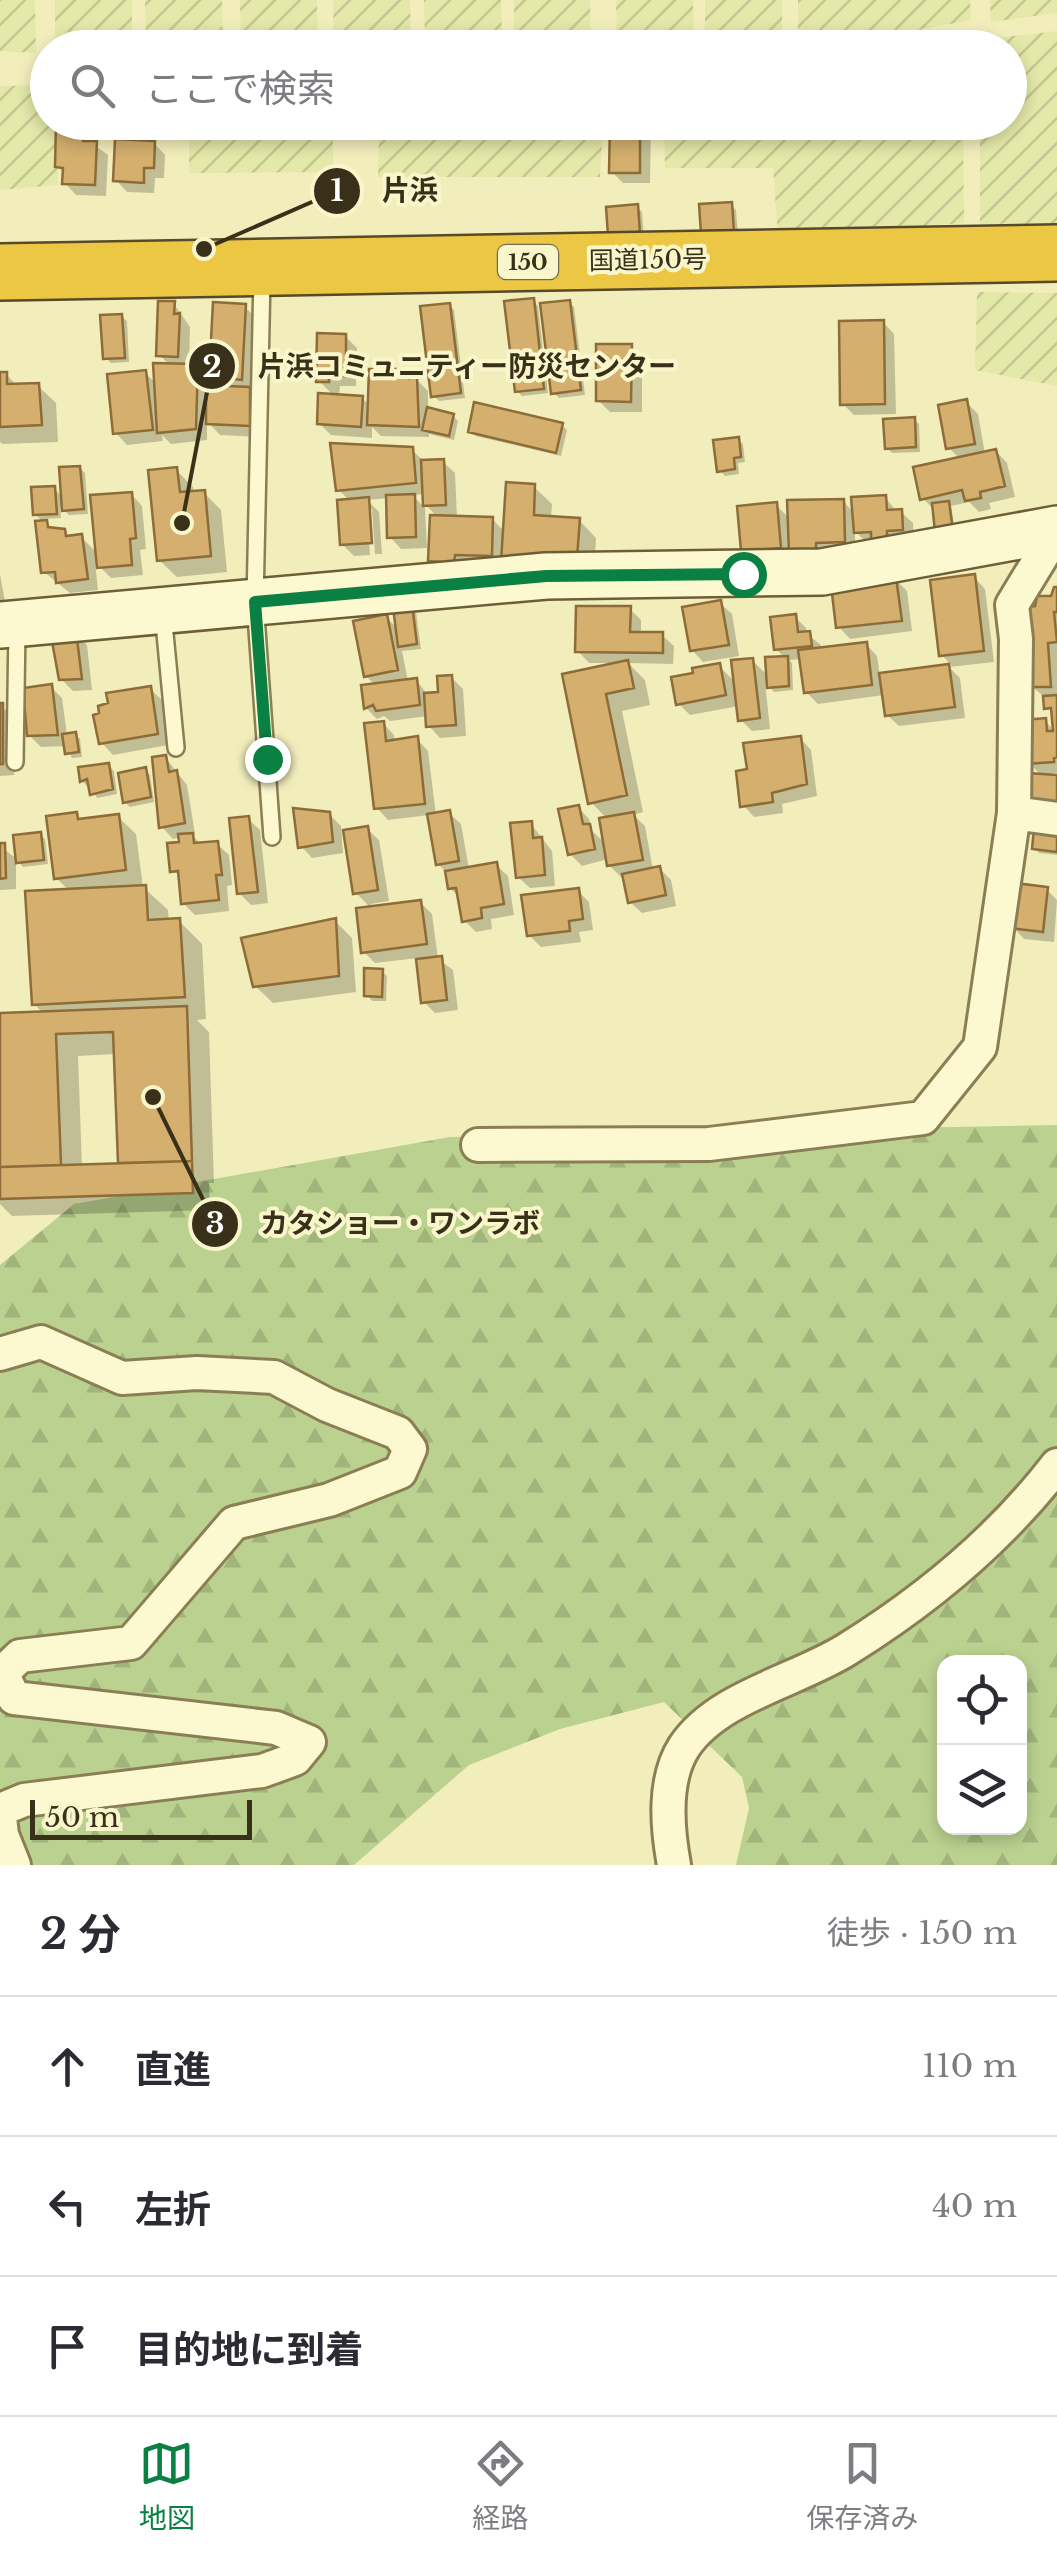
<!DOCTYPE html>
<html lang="ja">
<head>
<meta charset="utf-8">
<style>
	body { margin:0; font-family:"Libre Baskerville","Noto Sans JP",serif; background:#f7f7f7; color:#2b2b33 }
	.controls { position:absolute; right:30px; bottom:30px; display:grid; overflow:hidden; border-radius:20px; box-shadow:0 5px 15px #0003 }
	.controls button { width:90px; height:90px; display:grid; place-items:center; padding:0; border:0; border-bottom:2px solid #e1e1e2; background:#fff; color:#2b2b33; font:50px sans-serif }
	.scale { position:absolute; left:30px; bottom:25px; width:222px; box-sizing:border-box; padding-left:10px; border:5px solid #39301a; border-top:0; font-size:28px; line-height:35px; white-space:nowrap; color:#39301a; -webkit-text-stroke:8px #f9f6cc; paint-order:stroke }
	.stop { position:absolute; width:30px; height:30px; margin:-22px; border:8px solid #0b8043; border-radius:50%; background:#fff }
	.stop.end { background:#0b8043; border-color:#fff; box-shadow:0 2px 10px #0008 }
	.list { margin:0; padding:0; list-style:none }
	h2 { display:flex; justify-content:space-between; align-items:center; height:130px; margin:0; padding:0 40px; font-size:42px }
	h2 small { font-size:32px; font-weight:400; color:#7c7c81 }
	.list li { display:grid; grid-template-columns:65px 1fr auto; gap:30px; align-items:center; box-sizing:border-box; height:140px; padding:0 40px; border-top:2px solid #e1e1e2 }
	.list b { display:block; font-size:38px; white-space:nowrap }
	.list em { font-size:32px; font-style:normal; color:#7c7c81 }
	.icon { flex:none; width:55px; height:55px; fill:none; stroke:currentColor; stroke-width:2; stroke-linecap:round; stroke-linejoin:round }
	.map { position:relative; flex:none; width:1057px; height:1865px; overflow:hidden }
	.search { position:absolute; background:#fff; box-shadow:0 5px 15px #0003; left:30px; right:30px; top:30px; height:110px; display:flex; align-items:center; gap:25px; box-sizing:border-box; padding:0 35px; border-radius:55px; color:#7c7c81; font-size:38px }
	.sheet { height:550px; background:#fff }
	nav { display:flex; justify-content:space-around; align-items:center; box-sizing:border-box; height:140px; border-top:2px solid #e1e1e2; background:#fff; font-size:28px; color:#7c7c81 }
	nav a { display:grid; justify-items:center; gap:5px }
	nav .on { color:#0b8043 }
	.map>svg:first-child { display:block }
</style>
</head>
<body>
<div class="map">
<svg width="1057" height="1865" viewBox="0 0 1057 1865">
	<defs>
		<pattern id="farmland-furrows" width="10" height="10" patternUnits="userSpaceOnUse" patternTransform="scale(2.5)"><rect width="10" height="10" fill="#e4e8a9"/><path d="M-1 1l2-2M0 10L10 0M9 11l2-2" fill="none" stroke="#c4c791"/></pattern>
		<pattern id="forest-firs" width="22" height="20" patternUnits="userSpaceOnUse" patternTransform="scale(2.5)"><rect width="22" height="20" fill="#bad18f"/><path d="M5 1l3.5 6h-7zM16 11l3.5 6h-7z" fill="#a1b47b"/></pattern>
	</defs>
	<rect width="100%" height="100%" fill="#f2eebc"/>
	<path fill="url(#farmland-furrows)" d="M0,0H35L36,53L0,51Z
		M55,0H132V47H55Z
		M145,0H222L223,47H146Z
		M240,0H317L318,47H241Z
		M333,0H410L411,47H334Z
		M424,0H501L502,47H425Z
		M514,0H590L591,47H514Z
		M616,0H693L694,47H617Z
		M705,0H782V47H705Z
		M798,0H970L971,20L830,47H798Z
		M990,0H1057V13L991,22Z
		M1057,31V223L980,224V123L1010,122V48L980,47V40Z
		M47,85L48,122L58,123V185L0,190V86Z
		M189,123H333V172L189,173Z
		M379,123H603L600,177H378Z
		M664,123H963L964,223L778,236L773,168H665Z
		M977,292L1057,293V386L975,370Z"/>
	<path fill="url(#forest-firs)" fill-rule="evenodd" d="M1057,1125V1865H736L749,1808L742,1777L664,1702L560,1729L469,1765L354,1865H0V1265L74,1204L450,1137ZM944,1662H1020V1828H944Z"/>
	<path fill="#0003" fill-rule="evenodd" d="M59,122H88L94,129L93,144L108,155L106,196L76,195L65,183V174L57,166Z
		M115,122H169V137H126Z
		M612,122H651L650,183H623L611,171Z
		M154,143L165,155L164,178H155L154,193L127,192L116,180Z
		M731,205L736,210L738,236L709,238Z
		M637,207L642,212L644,238L610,235Z
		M533,301L538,306L548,393L522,396L517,391Z
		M569,302L574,307L585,395L559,398L553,392Z
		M174,304L190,327L189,366H196L208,378V388H224L212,376L244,306L256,318L260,437L220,435L207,421V440L171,444L162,435L163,441L127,445L116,433L145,373L157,384L170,366L159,354Z
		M449,305L454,310L465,398L439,401L434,396Z
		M121,316L127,321L129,362L111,363L106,358Z
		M883,322L894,334L896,414L854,415L843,404Z
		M345,336L357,348L356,386H340L339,397L362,398L370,406L408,371L428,391V410L453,416L458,421L454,440L429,434V437L381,436L372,427V438L331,435L319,423L334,396L319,381Z
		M631,346L642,358V412H610L598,400Z
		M0,374H6L18,387L38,386L56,403L58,442L3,444L0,442Z
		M966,402L978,414L985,454L996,451L1007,463L1015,497L989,503L991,509L979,512L969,502L951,506L956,535L923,498L960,459L949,448Z
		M914,419L919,424L920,452L892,453L887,448Z
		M562,425L567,430L561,456L476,436L470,431Z
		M738,439L743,444L745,462L738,463L739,474L725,476L720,470Z
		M412,450L425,462H443L455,473L457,518L492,519L506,533L534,487L552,504L551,519L579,520L596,538L594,574L442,572L431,560L438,518L426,505L425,494L412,495L425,508L427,548L401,549L390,537L389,498L367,500L379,512L382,554H375L372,509H367L370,555L354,556L342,544L350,501L339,490Z
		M80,468L85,473L88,514L69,515L60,506L61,518L43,519L54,531L64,532L71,538L81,537L98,554L131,494L142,506L146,549L140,550L143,575L111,578L95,562L98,590L70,593L44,572V523L35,514L54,488L63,498Z
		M176,470L193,487L194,494L204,493L221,510L227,572L177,577L159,560Z
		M885,497L897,512H901L913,523L914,540L868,544L855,531V553L755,562L743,550L776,505L790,519L843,501L855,514Z
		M0,574L7,613L0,614Z
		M974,577L985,589L994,662L949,667L960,678L965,718L899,726L887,715L884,695L818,704L806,692L802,659L789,660L792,663L793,690L774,692L765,682L770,729L752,731L741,720L739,706L690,715L679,704L719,666L736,683L752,660L769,677L785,658L776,649L795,617L806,628L807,634L821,645V650L866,644L877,656L880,676L952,666L942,655Z
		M895,579L907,591L912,631L850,639L839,627Z
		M1057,589V773L1050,774V777H1057V815L1040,813L1028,802L1030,776L1043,777L1029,763L1026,722L1045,721L1055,731L1054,715L1047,707L1046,698L1031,686L1030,609H1037L1039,599L1053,598Z
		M720,603L732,614L739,656L703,662L692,650Z
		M411,607L416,612L421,649L402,651L408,681L416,680L428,695L441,694L451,677L463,689L466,736L440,738L429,726L428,716L390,721L384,716L377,719L366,708L376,686L366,676L386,617L398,629Z
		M630,609L641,620V634L662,635L674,646L673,664L628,663L645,680L650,705L622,711L643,812L633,815L645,826L653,870L660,869L671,880L676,906L642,913L630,902L625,876L621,877L609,865L608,859L582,866L570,854L578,807L589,819L592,831L606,844L607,819L591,802L564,676L614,663H589L578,651Z
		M75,634L87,645L92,690L73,691L61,679Z
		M51,687L62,698L67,735L75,734L80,739L82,757L72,758L66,746L41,747L29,735Z
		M150,689L162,700L168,745L113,755L102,743Z
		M0,706L14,717V775L0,776Z
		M383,723L394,735L395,742L417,739L428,751L436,815L449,813L461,824L469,869L496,865L508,876L514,915L491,919L492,929L476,932L464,920L460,898L450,888L448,874L438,864L429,815L388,820L377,808Z
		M800,738L811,750L817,796L782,804L783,813L754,817L743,805L750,771Z
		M165,757L187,785L195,834L192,835L202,845L217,844L229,855L232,885L227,886L229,911L195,915L183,903L181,878L173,870L181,837L173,839L162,827Z
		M108,765L114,771L117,794L97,798L91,785L87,786L82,781Z
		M145,770L150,775L154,802L130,807L125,802Z
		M329,814L341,826L343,853L312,858L301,846Z
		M76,815L82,821L118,817L136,834L143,887L168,910L169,922L179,921L202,944L206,1019L197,1020L209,1032L214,1183H209L210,1210L12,1216L0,1204V1015L44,1014L34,1004L70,891L56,878ZM116,1054L121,1162L124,1165L82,1167L78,1056Z
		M248,819L260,830L268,903L251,905L239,893Z
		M531,824L552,851L555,886L530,888L518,877Z
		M367,829L379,840L389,901L371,904L372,908L420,902L432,914L438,959L453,970L458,1010L435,1013L424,1002L418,958L375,963L364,952L371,908L356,893Z
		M1057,833V855L1039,853L1034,848Z
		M40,834L45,839L48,864L23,867L16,859V889L0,890V846L18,860Z
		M1046,889L1057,900L1054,942L1024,939L1013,927Z
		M578,891L589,902L593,930L579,932L581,942L541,947L529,935Z
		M335,921L352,938L356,992L273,1003L255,986Z
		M382,971L387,976L386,1001H372L367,995Z"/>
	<path fill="#d4af6e" stroke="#8d6c37" stroke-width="2.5" d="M56,122H83V128H75V132H83V141H97L95,185L62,184L63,168L55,167Z
		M112,122H159V127L112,126Z
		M610,122H640V173H609Z
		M115,139L155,141L154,168H144V183L113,181Z
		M732,202L734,232L701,234L699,204Z
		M638,204L640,234L608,236L606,207Z
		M534,298L544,389L515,392L504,301Z
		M570,300L581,390L551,394L540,303Z
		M158,301H175L174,314L180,313L178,357L156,356Z
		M213,302L246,304L242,380L209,377Z
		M450,303L461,393L431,397L420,306Z
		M122,314L125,358L103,359L100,315Z
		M884,320L885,404L840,405L839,321Z
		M317,333L346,334V376H329V382H316Z
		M596,344H632L631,402L596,401Z
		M153,363L198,364L196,429L157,433Z
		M369,369H409V378L417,377L419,427L367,425Z
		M146,370L153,430L113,434L107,374Z
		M0,372H7V384L39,383L42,425L0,427Z
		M206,385L250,387V426L206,424Z
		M318,393L363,396L361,427L317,424Z
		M967,399L975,444L946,449L938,405Z
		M474,402L563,423L556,453L468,432Z
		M427,407L454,414L449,436L422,430Z
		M915,417L916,447L885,449L883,419Z
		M739,437L741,457L734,458L735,469L717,472L713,440Z
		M330,443L413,447L416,483L336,491Z
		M996,449L1005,486L980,492L981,498L965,501L962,490L920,500L913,467Z
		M444,459L446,505L423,506L421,460Z
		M80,466L84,509L62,511L59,467Z
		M177,467L180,492L205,490L211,556L157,561L148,470Z
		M506,482L535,484L534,515L580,518L577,558L501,562Z
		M55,486L57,514L33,515L31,487Z
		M132,492L136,538L130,539L132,565L97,568L90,495Z
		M415,494L416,537L387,538L386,495Z
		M886,495L887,510L902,509L903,530L887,531V545L871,546V532L854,533L851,497Z
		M369,497L372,543L340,545L337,500Z
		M844,499L845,542L816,543V552L789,553L787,500Z
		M949,501L953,531L935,532L932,503Z
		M777,502L781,548L741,551L737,506Z
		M430,515L493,517L492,556L455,555L454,563L428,561Z
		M47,520L48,527L65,529L66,536L82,534L88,579L56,583L55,572L41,573L35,521Z
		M975,574L984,651L939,656L930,580Z
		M896,577L902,621L836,628L831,585Z
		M1054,587H1057V612H1054L1057,642L1048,643L1051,687H1029L1027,607L1035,606L1037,596H1051Z
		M721,600L729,645L690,651L682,607Z
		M412,604L417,644L398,647L393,607Z
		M576,606H631L630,632H663V653L575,652Z
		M387,614L398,670L364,677L353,621Z
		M796,614L798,632L810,631L812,646L774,650L770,617Z
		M76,631L82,679L59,680L51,636Z
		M867,642L872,685L804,693L798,650Z
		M788,656L789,686L767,688L765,657Z
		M753,658L760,718L738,721L731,660Z
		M628,660L634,688L606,694L627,795L588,804L562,674Z
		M720,663L726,695L676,705L671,677L693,673L692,668Z
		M949,664L955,707L885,716L879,673Z
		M452,675L456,725L426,727L424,693L438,692L437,676Z
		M417,678L420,705L376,711L373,705L364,709L361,685Z
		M52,684L58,735L27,736L23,688Z
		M151,686L158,734L99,744L93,715L99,713L98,706L108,703L106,693Z
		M1057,695V757L1054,758V762L1026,764L1023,720L1046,718L1047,731H1053L1051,708L1044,709L1043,696Z
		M0,703H3V764H0Z
		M384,721L386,741L418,736L425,804L374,809L364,723Z
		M76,732L79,752L65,754L62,734Z
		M801,736L807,784L772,793L773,802L740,807L736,771L747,769L743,743Z
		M166,755L169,772L177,770L185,823L159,828L152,757Z
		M109,763L113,789L90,795L87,779L80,782L78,767Z
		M146,767L151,797L123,803L118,773Z
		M1028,773L1057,775V805L1026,803Z
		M579,805L583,824H590L595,849L568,855L558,809Z
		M293,808L330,812L333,842L298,848Z
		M450,810L459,861L436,865L427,814Z
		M77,812L78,819L119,814L126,870L54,879L46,816Z
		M634,812L643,860L607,866L599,818Z
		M249,816L258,892L237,894L229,818Z
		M532,821L533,838L542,837L545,875L516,878L510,823Z
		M368,826L378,890L353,894L343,830Z
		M1034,828L1057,831V852L1032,849Z
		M41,832L44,860L16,863L13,835Z
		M193,833L194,843L218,841L222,875H216L219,900L181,904L178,871L170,872L167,843L179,842L178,834Z
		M0,843H5L6,878L0,879Z
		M497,862L504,904L481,908L482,918L462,922L456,888L448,889L445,871Z
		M660,866L666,895L628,903L622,874Z
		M1015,883L1048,887L1043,932L1010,928Z
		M146,885L148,920L180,918L185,997L32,1005L25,891Z
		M579,888L583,919L569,921L570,931L527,936L521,895Z
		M421,900L427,944L361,953L356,908Z
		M336,918L339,976L253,987L241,938Z
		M442,956L447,1000L421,1003L416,959Z
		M364,968L383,969L382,997L364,996Z
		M187,1006L192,1161L118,1163L113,1032L56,1034L61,1165L0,1167V1013Z
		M192,1161L193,1193L0,1199V1167Z"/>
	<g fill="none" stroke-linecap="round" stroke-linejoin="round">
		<defs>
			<path id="lane" d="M262,277L255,602L272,837
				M163,613L176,748
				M15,762L17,626"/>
			<path id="street" d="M1014,813L1057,819
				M478,1145L709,1144L923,1118L980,1047L1014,813L1016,639L1012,605L1057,531
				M0,1354L41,1342L122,1378L197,1373L274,1377L327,1405L398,1433L410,1449L400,1472L329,1500L234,1523L131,1643L20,1656L2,1673L14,1698L276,1728L309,1742L295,1759L262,1771L24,1800L0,1810
				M0,1817L2,1835L14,1865
				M674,1865C667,1827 663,1780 684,1747C717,1697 796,1681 846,1650C925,1601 1000,1539 1057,1465"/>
			<path id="secondary" d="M0,625L546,576L822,572L1057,529"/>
			<path id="highway" d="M0,272L1057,253"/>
		</defs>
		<use href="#lane" stroke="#8b7e54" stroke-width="20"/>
		<use href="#street" stroke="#8b7e54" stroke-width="38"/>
		<use href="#secondary" stroke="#6d5e37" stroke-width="50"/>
		<use href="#highway" stroke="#584929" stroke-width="60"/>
		<use href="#lane" stroke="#fcf9d0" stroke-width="15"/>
		<use href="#street" stroke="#fcf9d0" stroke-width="32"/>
		<use href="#secondary" stroke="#fcf9d0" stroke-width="45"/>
		<use href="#highway" stroke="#ebc743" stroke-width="55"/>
	</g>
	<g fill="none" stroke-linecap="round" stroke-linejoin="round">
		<path stroke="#0b8043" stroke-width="12" d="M267,759L255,602L546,576L743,574"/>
	</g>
	<g text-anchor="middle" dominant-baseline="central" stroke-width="8" stroke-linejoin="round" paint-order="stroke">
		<rect fill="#f9f6cc" stroke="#736b4f" stroke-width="2.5" x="498" y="245" width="60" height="34" rx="8"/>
		<g font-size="22" font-weight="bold" fill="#39301a">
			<text x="528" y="262">150</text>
		</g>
		<g font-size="25" fill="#39301a" stroke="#f9f6cc">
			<text transform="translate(648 260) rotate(-1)">国道150号</text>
		</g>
	</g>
	<path fill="none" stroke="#39301a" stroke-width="4" d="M204 249L337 191M182 523L212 366M153 1097L215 1224"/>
	<g fill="#39301a" stroke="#f9f6cc" stroke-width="4">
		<circle cx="204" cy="249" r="10"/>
		<circle cx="182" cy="523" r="10"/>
		<circle cx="153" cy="1097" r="10"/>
		<circle cx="337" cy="191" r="25"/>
		<circle cx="212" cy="366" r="25"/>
		<circle cx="215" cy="1224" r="25"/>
	</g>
	<g font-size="30" text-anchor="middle" font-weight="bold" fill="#fff">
		<text x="337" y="201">1</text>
		<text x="212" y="377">2</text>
		<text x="215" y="1234">3</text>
	</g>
	<g font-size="28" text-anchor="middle" font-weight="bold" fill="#39301a" stroke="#f9f6cc" stroke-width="8" stroke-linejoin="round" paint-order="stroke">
		<text x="410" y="200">片浜</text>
		<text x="467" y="376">片浜コミュニティー防災センター</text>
		<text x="400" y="1233">カタショー・ワンラボ</text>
	</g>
</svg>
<div class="controls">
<button><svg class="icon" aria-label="locate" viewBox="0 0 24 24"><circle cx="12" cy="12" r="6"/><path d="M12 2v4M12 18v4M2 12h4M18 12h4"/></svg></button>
<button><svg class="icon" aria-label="layers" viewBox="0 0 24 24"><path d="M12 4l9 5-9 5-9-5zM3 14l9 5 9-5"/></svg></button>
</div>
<div class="scale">50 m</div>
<div class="stop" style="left:743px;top:574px"></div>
<div class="stop end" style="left:267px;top:759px"></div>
<div class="search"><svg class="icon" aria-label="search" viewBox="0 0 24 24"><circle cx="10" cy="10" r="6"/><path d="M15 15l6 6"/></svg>ここで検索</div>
</div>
<section class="sheet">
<h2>2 分<small>徒歩 · 150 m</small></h2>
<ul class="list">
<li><svg class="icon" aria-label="ahead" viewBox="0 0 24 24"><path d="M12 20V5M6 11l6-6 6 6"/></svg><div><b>直進</b></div><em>110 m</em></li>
<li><svg class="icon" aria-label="left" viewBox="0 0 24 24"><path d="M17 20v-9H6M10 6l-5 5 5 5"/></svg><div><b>左折</b></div><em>40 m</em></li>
<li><svg class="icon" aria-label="arrive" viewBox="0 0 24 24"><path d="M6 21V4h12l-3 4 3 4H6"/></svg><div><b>目的地に到着</b></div></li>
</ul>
</section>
<nav>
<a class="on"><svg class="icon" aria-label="map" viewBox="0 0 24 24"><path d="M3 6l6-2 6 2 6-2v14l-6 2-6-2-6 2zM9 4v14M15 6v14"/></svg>地図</a>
<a><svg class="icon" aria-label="directions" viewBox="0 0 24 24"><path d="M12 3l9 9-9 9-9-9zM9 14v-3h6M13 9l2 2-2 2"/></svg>経路</a>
<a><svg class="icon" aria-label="saved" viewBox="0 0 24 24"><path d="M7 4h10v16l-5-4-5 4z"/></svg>保存済み</a>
</nav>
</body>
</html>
